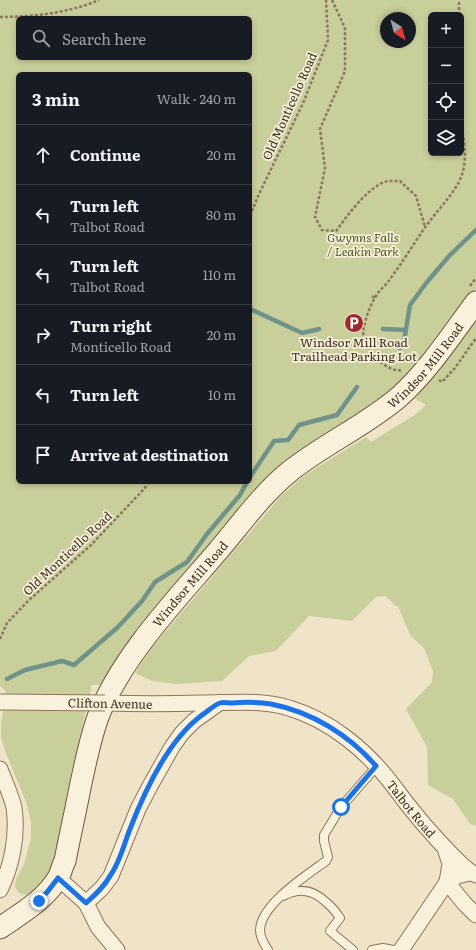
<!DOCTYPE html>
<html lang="en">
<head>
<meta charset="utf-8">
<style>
	body { margin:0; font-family:Literata,serif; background:#20242c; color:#f1f3f6 }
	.controls { position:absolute; right:12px; top:12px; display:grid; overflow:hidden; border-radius:6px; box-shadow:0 2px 6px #0003 }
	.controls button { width:36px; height:36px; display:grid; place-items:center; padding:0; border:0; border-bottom:1px solid #363941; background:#171b24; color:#f1f3f6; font:20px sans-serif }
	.compass { position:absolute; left:380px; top:12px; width:36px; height:36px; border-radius:50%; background:#171b24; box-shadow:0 2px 6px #0003; rotate:144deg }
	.stop { position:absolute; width:12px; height:12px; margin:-9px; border:3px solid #1a73e8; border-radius:50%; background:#fff }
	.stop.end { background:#1a73e8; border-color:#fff; box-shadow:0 1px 4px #0008 }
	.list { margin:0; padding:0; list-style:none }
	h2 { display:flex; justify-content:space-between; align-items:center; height:52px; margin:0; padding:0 16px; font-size:17px }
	h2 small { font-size:13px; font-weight:400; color:#9ea1a6 }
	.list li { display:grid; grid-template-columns:26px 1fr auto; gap:12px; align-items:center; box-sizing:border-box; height:60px; padding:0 16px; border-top:1px solid #363941 }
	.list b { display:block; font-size:15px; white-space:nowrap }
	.list p { margin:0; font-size:13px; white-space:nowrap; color:#9ea1a6 }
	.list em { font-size:13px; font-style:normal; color:#9ea1a6 }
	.icon { flex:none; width:22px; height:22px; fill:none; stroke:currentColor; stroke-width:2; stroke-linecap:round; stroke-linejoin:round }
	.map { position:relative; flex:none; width:476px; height:950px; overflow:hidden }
	.search { position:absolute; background:#171b24; box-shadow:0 2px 6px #0003; left:16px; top:16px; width:236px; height:44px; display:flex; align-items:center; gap:10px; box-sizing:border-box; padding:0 14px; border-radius:6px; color:#9ea1a6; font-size:15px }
	.panel { position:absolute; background:#171b24; box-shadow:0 2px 6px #0003; left:16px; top:72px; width:236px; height:412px; border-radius:6px }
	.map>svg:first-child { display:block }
</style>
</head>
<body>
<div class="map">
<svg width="476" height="950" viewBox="0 0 476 950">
	<rect width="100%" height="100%" fill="#f0e4c8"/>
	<path fill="#c9cf9b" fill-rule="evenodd" d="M0,0H476V289L417,369L373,408L306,450L106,685H92C83,724 73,764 65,804C62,822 59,858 50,873C44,882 35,890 26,895L19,893L15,887L16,879L24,864L31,838V822L26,802L5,751L1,738V723L6,692L0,686ZM431,15H461V153H431ZM18,18H250V58H18ZM386,18H410V42H386ZM18,74H250V482H18Z
		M476,321V826L470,824L453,799L428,785L427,747L406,709L432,682L433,671L424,648L410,635L398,606H396L385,596L376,597L352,621L309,616L276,651L249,656L222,681L176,684L152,681L135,673L153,646L281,496L305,475L366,437L371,442L416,414L426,405L415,399Z"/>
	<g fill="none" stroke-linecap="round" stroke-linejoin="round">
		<path stroke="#6f938a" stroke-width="4.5" d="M250,309L302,333L319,329
			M383,329L406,330
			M400,348L404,341L410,305L427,282L450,255L476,230
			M250,477L274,441L288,440L299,425L337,415L357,387
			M7,679L25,670L62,661L74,665L118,627L142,601L155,582L187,562L207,534L240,495L247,482"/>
		<defs>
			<path id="service" d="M283,896C300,887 314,890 327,903C332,907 336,912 340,918L330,931L353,950
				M268,950C264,944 260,936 260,930C261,904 307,875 326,861L328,857L324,841V835L341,807L377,766
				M372,950L383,948L394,950"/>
			<g id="minor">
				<path id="s1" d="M105,703C137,704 169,704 202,703C231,703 261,699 289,708C330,720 367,751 392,784C411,810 431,834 453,856C460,863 467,871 476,875"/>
				<path d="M0,769C4,780 12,797 14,808C18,834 12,866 0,890"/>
				<path d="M445,848L450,864L447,882L464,903L476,915"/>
				<path d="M58,878L86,903L98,927L117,950"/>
				<path d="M86,903L102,888L111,876L138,809L150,786L172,747L182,733L194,721L219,703"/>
				<path d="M401,950L447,882L457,876L470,873"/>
			</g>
			<g id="secondary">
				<path id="s2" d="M0,928C20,914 45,900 58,878C61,873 62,866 65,861C70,835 76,809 81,783C86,761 90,739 98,717C121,657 176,600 217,552C240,525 262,494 289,472C324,444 365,426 399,397C429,370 452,334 476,302"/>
			</g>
		</defs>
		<use href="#service" stroke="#8d765c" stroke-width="10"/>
		<use href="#minor" stroke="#8d765c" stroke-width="17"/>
		<use href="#secondary" stroke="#6f573f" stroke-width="23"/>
		<path stroke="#8d765c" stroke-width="2.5" stroke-dasharray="3 2" stroke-linecap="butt" d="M332,0L345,28V71L320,129L325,168L315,217L322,230L336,231C347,216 369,185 388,181C392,181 396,181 400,181L416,196L425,227
			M459,15V0
			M0,17C32,17 69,13 99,0
			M250,216L259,194L304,101L328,40L326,0
			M470,286L476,278
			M372,296L375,298
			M401,370C392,372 381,363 375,357C368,349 361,338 364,327C366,316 372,301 378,293C382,288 387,284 390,279C403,262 414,243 426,226C437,211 450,198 459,182C468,164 465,143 461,125
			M439,380L442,382L455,368L476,338
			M0,639L7,623L29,600L91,545L144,489L149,482"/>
		<use href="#service" stroke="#faf1dc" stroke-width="8"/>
		<use href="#minor" stroke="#faf1dc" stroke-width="15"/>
		<use href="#secondary" stroke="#faf1dc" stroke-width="21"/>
		<defs>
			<path id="minor-bridge" d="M0,702L105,703"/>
		</defs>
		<use href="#minor-bridge" stroke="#8d765c" stroke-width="17" stroke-linecap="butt"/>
		<use href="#minor-bridge" stroke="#faf1dc" stroke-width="15"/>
	</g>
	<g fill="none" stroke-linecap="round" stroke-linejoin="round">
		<path stroke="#1a73e8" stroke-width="5" d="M39,901L48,891L58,878L86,903C95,895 104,887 110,876C120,862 124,844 130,829C145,790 168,740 202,715C207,712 214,705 220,703C223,702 228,703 232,703C245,702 258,702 271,704C312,712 349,735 376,766L341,807"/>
	</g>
	<defs>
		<symbol id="parking-disc" viewBox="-11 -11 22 22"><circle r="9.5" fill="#9e2a2b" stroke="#f7eed8"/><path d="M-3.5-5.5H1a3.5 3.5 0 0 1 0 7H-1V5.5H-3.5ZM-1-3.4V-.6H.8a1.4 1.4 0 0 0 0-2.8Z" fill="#fff"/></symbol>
	</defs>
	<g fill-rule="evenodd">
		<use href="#parking-disc" x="343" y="312" width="22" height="22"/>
	</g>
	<g text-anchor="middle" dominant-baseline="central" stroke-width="3.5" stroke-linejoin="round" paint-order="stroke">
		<g font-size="12" fill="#3d2e20" stroke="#f7eed8">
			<text transform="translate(289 106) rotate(-66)">Old Monticello Road</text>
			<text stroke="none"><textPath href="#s2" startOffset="730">Windsor Mill Road</textPath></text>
			<text transform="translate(67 553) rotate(-43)">Old Monticello Road</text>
			<text stroke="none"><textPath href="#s2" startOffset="406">Windsor Mill Road</textPath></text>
			<text transform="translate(110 703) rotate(1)">Clifton Avenue</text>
			<text stroke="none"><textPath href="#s1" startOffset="346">Talbot Road</textPath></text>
		</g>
		<g font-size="12" font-style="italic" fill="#4d5a26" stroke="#f7eed8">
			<text x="363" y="237">Gwynns Falls<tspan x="363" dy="14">/ Leakin Park</tspan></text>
		</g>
		<g font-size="12" fill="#3d2e20" stroke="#f7eed8">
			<text x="354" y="342">Windsor Mill Road<tspan x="354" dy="14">Trailhead Parking Lot</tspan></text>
		</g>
	</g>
</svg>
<div class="controls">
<button>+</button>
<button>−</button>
<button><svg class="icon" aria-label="locate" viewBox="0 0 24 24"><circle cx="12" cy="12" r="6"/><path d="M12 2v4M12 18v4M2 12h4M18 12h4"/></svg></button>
<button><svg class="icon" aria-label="layers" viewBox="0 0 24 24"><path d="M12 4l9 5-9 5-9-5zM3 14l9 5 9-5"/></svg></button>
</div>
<svg class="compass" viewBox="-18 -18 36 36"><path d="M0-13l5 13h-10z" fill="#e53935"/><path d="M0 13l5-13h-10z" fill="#9ea1a6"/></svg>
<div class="stop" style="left:341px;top:807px"></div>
<div class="stop end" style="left:39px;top:901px"></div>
<div class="search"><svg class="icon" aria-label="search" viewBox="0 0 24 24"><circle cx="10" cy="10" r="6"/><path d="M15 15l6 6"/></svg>Search here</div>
<section class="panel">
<h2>3 min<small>Walk · 240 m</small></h2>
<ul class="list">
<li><svg class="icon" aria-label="ahead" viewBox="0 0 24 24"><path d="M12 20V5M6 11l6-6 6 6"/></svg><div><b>Continue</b></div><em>20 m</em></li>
<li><svg class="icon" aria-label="left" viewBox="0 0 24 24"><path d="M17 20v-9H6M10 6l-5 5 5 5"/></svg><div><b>Turn left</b><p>Talbot Road</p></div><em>80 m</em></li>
<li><svg class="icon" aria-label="left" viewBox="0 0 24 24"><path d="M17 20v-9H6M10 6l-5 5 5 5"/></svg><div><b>Turn left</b><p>Talbot Road</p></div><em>110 m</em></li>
<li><svg class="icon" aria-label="right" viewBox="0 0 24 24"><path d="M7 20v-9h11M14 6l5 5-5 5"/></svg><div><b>Turn right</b><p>Monticello Road</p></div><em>20 m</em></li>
<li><svg class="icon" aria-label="left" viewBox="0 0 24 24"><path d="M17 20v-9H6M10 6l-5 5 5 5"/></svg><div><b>Turn left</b></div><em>10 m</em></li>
<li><svg class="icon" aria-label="arrive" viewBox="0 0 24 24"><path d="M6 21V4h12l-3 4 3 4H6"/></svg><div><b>Arrive at destination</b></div></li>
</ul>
</section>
</div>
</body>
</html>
